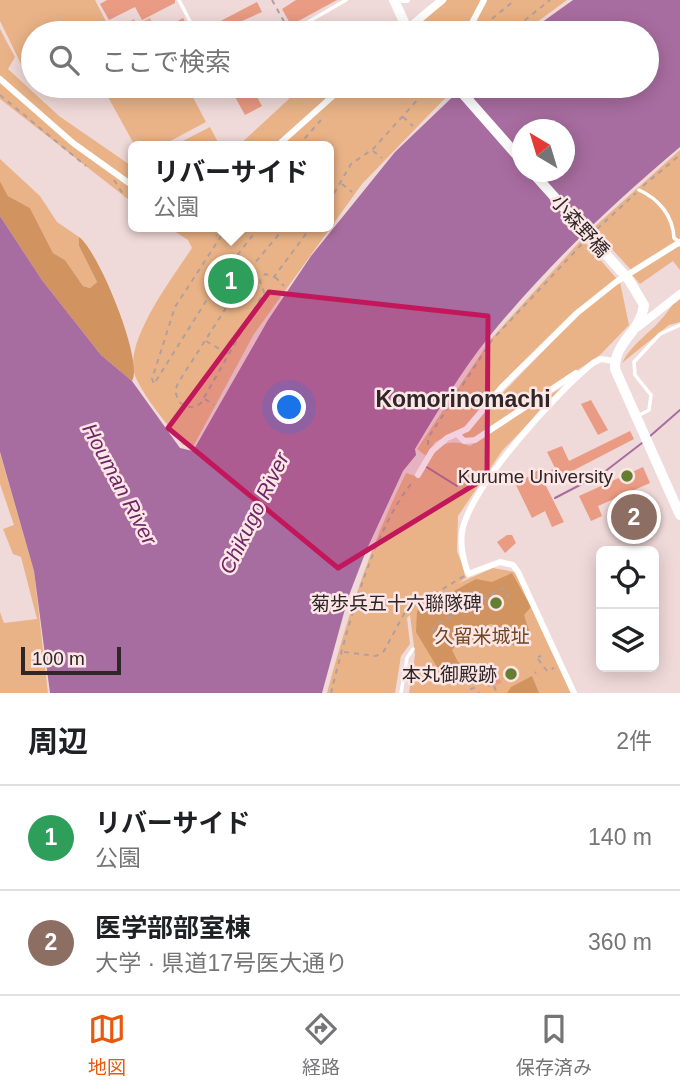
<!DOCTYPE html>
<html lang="ja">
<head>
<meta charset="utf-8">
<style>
	body { margin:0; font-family:Helvetica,"Noto Sans JP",sans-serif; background:#f6f6f6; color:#202124 }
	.controls { position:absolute; right:21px; bottom:21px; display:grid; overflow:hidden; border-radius:10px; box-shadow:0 4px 18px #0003 }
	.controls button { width:63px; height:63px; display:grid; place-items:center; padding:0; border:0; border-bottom:2px solid #e0e0e0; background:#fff; color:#202124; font:35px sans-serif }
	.compass { position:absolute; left:512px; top:119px; width:63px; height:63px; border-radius:50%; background:#fff; box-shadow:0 4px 18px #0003; rotate:322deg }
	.scale { position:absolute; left:21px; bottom:18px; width:100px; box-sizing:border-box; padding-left:7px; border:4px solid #2f2627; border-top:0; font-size:19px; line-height:24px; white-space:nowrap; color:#2f2627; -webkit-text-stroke:5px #fde6e6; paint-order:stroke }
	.you { position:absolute; left:290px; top:408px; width:24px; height:24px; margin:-18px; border:5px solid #fff; border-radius:50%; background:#1a73e8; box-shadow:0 0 0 10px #1a73e833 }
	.badge { display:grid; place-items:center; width:46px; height:46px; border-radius:50%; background:#ea580c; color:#fff; font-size:23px; font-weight:700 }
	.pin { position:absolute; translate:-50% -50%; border:4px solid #fff; box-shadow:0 2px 7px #0006 }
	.popup { position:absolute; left:128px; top:141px; width:206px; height:91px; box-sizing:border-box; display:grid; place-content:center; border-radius:10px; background:#fff; filter:drop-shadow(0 2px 5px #0005); font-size:23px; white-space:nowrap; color:#757577 }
	.popup b { font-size:26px; color:#202124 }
	.popup::after { content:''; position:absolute; left:50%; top:100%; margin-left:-14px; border:14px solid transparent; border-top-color:#fff }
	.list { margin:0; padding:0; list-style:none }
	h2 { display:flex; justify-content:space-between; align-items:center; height:91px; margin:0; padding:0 28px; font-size:30px }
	h2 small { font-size:23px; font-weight:400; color:#757577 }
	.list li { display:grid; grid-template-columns:46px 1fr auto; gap:21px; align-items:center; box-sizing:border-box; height:105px; padding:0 28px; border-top:2px solid #e0e0e0 }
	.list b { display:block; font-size:26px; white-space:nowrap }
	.list p { margin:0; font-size:23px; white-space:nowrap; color:#757577 }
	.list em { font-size:23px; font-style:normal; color:#757577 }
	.icon { flex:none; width:38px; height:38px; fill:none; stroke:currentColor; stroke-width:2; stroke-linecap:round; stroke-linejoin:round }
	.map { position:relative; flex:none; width:680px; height:693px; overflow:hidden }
	.search { position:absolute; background:#fff; box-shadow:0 4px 18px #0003; left:21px; right:21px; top:21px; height:77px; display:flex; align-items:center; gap:18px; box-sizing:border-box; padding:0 24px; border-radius:38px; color:#757577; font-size:26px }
	.sheet { height:301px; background:#fff }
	nav { display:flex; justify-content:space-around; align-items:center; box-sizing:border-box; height:98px; border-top:2px solid #e0e0e0; background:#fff; font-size:19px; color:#757577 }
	nav a { display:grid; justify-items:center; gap:4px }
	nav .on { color:#ea580c }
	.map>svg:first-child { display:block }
</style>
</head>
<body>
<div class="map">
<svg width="680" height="693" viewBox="0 0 680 693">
	<rect width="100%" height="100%" fill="#f0d9d9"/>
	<path fill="#eab387" d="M0,0H95L111,31L134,19L137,24L150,18L158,33H33V70L26,74L0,21Z
		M447,0H567L522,33H417L413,29Z
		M0,29L15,57L8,69L59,116L133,167V203L0,99Z
		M102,86H187L206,122L161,146H135Z
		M303,86H444L450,93L362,184L254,334L194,445H183C168,424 147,402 136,378C120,345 174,276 192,248L188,240L168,227H329V146H238Z
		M210,127L220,146H173Z
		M680,150V239L631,270L593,228Z
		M0,159L40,196L57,222L79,237V246L97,282L90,288L83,286L65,260L53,253L30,208L8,196L0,181Z
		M582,239L617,279L500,386L463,428L435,442L426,456L417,449L491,339Z
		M677,246L680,247V270L673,261L640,284L632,275Z
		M620,282L629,325L600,355L475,438L467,439L462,435L579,314Z
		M680,298V322L669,325L622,363C633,342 652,332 665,315C671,308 671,304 680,298Z
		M564,386L502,451L458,516L457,551L467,577L459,583L493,568L515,572L572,693H409L415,655L410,615L407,618L410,644L401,656L395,693H327C348,615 370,546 406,473L419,477C434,454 439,434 470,446Z
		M0,453L34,571L48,693H0V612L4,623L37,619L21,557L13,554L3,529L14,525L0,484Z"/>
	<path fill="#d1935f" d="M0,181L8,196L30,208L53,253L65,260L83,286L90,288L97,282L79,246V237C98,250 144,361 132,381L101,355L42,280L0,216Z
		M512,573L531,607L524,615L530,634L514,646L495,625L490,624L463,638L452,650L458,662L467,667V672L446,682L416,632L417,611L476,579L492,582Z
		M532,676L539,693H507L511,687Z"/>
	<path fill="#a86da0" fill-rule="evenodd" d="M573,0H680V147C611,205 545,268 488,338C460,373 438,411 415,449L416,455L403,471L366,551L348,598L322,693H50L34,571L0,452V216L42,280L101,355L132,381L180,448L193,451L268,320L311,256L395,152L464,86H647V33H527ZM522,130H564V172H522Z"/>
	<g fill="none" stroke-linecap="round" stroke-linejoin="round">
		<path stroke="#a86da0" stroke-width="2" d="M649,437L680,410
			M425,466L457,486
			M555,498L603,473L642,443"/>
	</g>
	<path fill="#ea9b83" d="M107,0H175V3L142,20L135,7L109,20L100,4Z
		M296,0H337L291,25L282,9Z
		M257,2L262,12L215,33L211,26Z
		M183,18L191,33H156Z
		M229,86H251L262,106L245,115Z
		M591,400L608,430L598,435L581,404Z
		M630,431L634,439L555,480L551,470L555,468L547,452L562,446L569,461Z
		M643,467L650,483L598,506L602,516L591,521L579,496Z
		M538,470L564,522L552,527L545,511L532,518L516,485Z
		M507,535H512L516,543L505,553L497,542Z
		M494,669L502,683L488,687L484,675Z"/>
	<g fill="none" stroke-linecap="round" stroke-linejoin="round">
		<path stroke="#b19f9f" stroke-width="2" stroke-dasharray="5 5" stroke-linecap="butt" d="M272,0L287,27
			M488,27V22L515,0
			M367,29L371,33
			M484,33L490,27L494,33
			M509,33L550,0
			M0,95L86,166
			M403,117L413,126
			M298,146L321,120
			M329,149L335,142
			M373,151L382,158
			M114,180L125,197
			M342,184L352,192
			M643,186L680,155
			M329,202L351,164L373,149L430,86
			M227,227L175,307L152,379L154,384L223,274L259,227
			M285,227L254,264L178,383L175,391L179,402C188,408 192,409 201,403L264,292L260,281L265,274L274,277L311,227
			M209,228L217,236
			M597,229L636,193
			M275,277L284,286
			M206,341L228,354
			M205,399L214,405
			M428,445V438L492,340L583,243
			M436,641L433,629L437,624L503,588L509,597
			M344,652L376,656L384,651L405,612L464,576
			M538,657L541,656
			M538,659L547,671L554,668
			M535,673L536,672
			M494,686L497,693
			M470,689L474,688L479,693
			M331,693C347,629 372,531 414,480"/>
		<path stroke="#fff" stroke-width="3.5" d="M179,0L196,33
			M289,33L346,0
			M639,190C659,199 673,216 674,238L678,241
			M638,416L649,410L651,395L635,375L634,362L660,334L680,325
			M401,693L407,658L413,649"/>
		<path stroke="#fff" stroke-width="6" d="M403,0H407
			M473,33L472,23L484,0
			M0,79L73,143L133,186
			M277,146L344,86
			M189,227H201
			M458,435L464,441L475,440L576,373
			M418,475L432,451L447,438L467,429L502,387L577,313L616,282L680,242
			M574,693L518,572L513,565L500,562L468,574C463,558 459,543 463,527C476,481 556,393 593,363L601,359L614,361"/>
		<path stroke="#fff" stroke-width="8" d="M406,30L442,0
			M638,327L680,294"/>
		<path stroke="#fff" stroke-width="10" d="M394,0L409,33
			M456,86L522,161
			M532,172L629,280L644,305C641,332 614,342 615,369L680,515"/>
	</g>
	<path fill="#c2185b" fill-opacity="0.2" stroke="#c2185b" stroke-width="5" stroke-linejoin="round" d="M269,292L488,316L487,477L338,568L168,428Z"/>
	<g fill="#657f32" stroke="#fde6e6" stroke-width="2.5">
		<circle cx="627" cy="476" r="7"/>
		<circle cx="496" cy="603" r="7"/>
		<circle cx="511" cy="674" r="7"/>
	</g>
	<g text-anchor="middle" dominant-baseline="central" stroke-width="5" stroke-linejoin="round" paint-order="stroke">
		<g font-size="19" fill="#2f2627" stroke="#fde6e6">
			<text transform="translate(580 226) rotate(48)">小森野橋</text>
		</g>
		<g font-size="19" fill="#2f2627" stroke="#fde6e6" text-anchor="end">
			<text x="613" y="476">Kurume University</text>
			<text x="482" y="603">菊歩兵五十六聯隊碑</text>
			<text x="497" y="674">本丸御殿跡</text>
		</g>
		<g font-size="19" fill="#70451f" stroke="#fde6e6">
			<text x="482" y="636">久留米城址</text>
		</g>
		<g font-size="21" font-style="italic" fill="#6f2667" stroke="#fde6e6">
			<text transform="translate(120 484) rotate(62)">Houman River</text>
			<text transform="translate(254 513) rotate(-64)">Chikugo River</text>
		</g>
		<g font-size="23" font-weight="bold" fill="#2f2627" stroke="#fde6e6">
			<text x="463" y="399">Komorinomachi</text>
		</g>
	</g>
</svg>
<div class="controls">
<button><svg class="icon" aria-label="locate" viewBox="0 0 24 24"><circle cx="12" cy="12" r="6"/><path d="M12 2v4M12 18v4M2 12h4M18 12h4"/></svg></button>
<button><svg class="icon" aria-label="layers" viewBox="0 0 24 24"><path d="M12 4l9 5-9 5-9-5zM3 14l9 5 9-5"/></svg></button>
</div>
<svg class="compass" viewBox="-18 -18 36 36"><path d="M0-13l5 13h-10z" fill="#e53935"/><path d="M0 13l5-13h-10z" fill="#757577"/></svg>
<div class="scale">100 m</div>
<div class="you"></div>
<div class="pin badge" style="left:231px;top:281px;background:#2e9e5b">1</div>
<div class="popup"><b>リバーサイド</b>公園</div>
<div class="pin badge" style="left:634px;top:517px;background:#8d6e63">2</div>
<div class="search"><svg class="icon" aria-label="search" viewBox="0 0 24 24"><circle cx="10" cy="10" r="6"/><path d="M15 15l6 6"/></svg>ここで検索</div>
</div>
<section class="sheet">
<h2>周辺<small>2件</small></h2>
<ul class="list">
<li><span class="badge" style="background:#2e9e5b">1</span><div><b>リバーサイド</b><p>公園</p></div><em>140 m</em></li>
<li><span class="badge" style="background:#8d6e63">2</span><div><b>医学部部室棟</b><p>大学 · 県道17号医大通り</p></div><em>360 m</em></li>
</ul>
</section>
<nav>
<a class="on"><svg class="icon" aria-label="map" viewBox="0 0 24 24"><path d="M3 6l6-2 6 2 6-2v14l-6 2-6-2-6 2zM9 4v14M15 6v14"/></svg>地図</a>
<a><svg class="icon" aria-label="directions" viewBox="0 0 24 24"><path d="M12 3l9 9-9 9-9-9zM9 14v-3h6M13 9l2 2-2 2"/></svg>経路</a>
<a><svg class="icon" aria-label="saved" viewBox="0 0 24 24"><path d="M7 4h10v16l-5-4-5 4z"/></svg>保存済み</a>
</nav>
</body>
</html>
